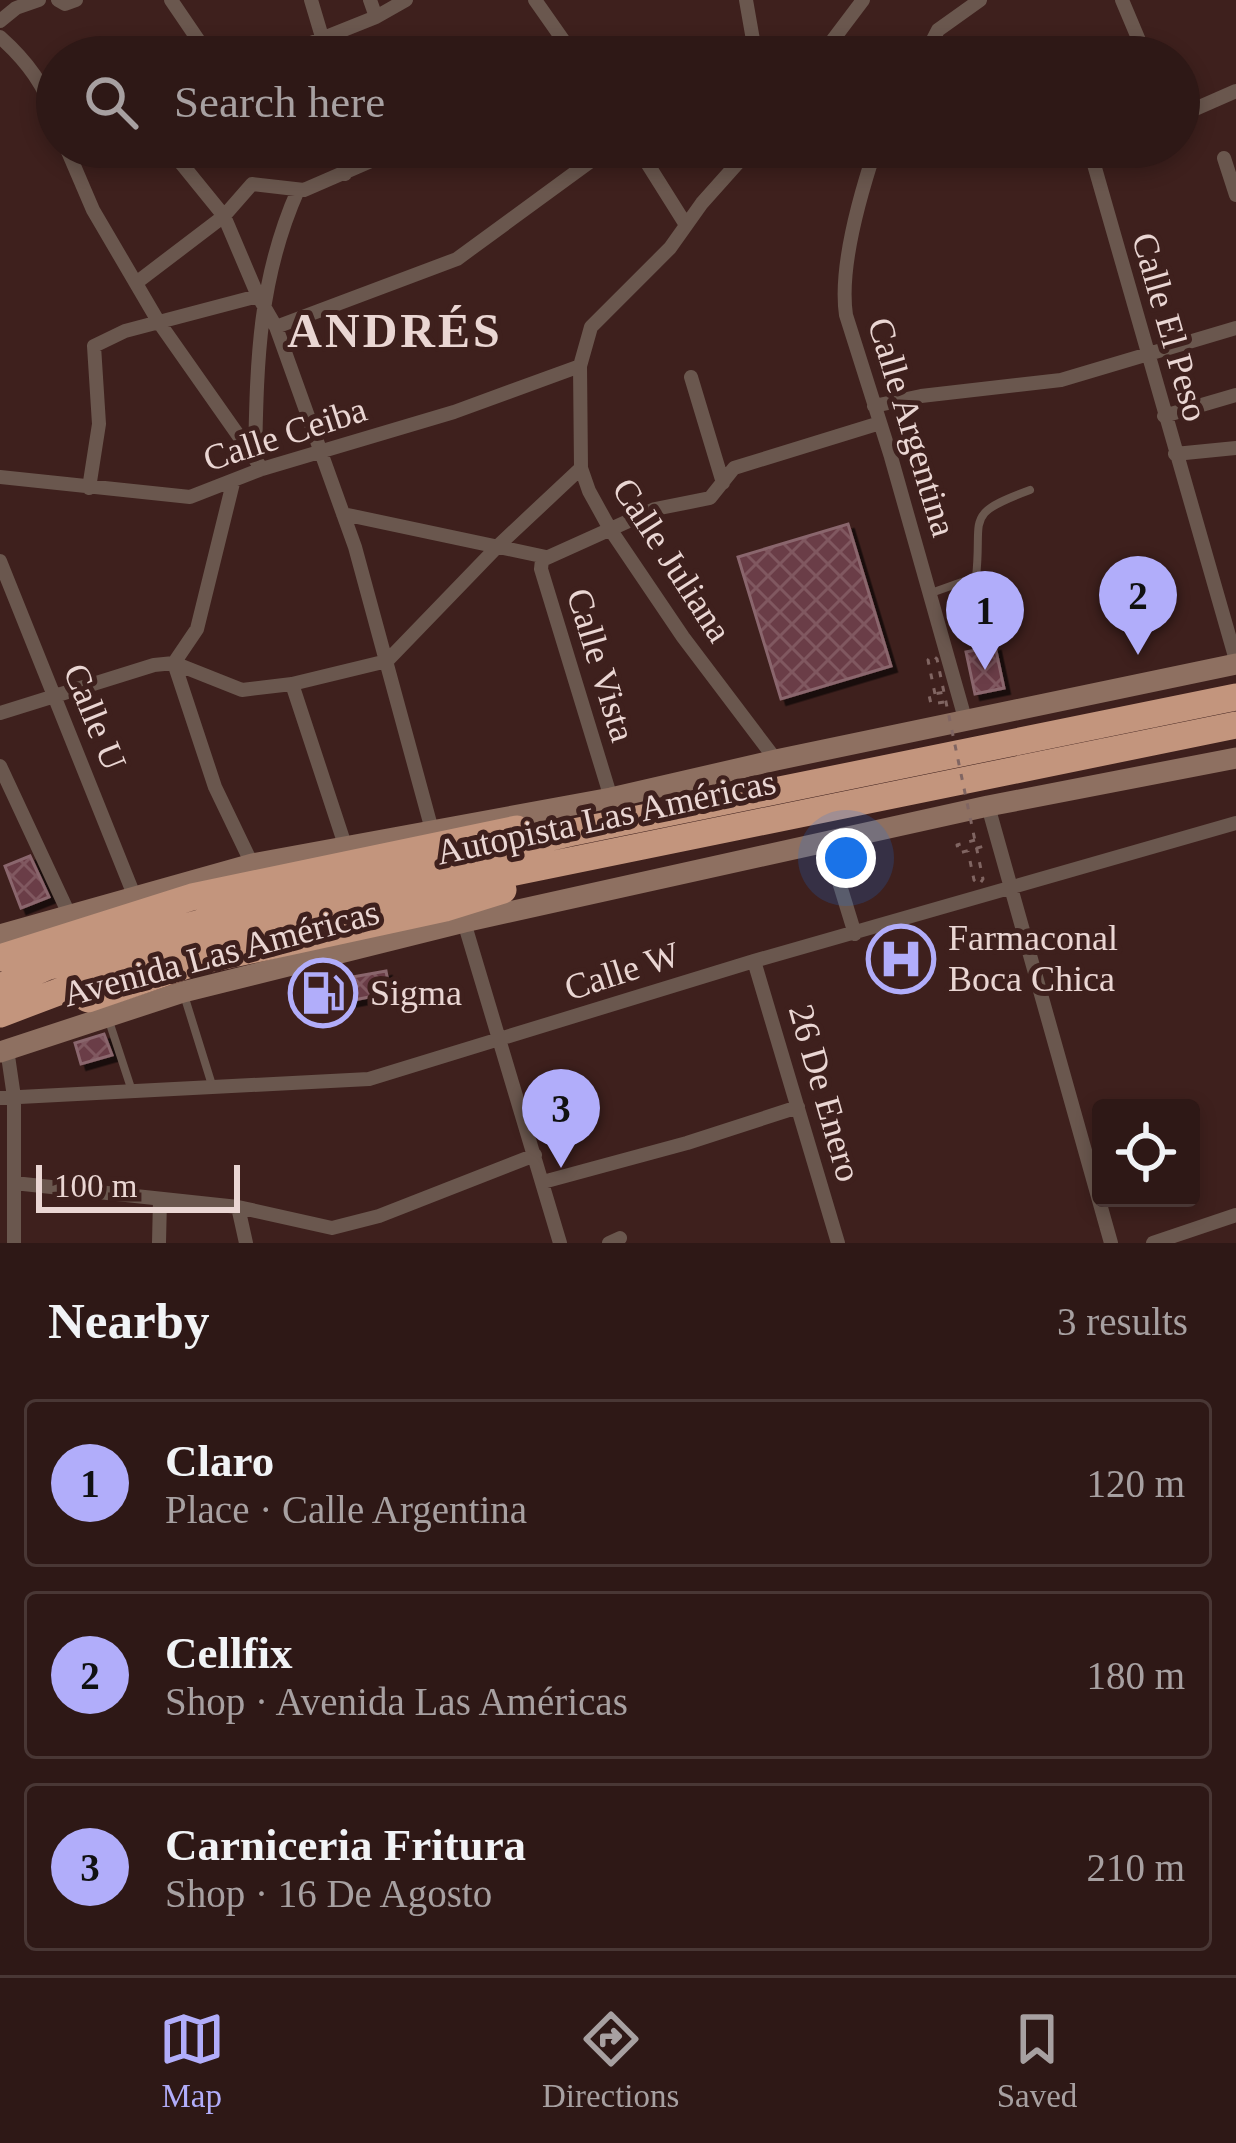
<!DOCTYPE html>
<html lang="en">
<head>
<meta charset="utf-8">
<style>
	body { margin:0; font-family:Georgia,serif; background:#3a2523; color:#f1f3f6 }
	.controls { position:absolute; right:36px; bottom:36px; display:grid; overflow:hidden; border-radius:12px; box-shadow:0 6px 18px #0003 }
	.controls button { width:108px; height:108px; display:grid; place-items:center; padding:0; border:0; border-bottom:3px solid #493735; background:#2e1816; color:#f1f3f6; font:60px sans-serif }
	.scale { position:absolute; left:36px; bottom:30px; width:204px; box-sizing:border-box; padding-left:12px; border:6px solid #ead6d3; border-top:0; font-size:33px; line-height:42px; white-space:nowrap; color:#ead6d3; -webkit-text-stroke:9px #3e201d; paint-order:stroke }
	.you { position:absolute; left:846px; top:858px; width:42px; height:42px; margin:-30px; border:9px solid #fff; border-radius:50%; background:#1a73e8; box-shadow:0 0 0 18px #1a73e833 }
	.badge { display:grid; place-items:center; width:78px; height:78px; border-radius:50%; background:#b1adfa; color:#111; font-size:39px; font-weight:700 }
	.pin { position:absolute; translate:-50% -99px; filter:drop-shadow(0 3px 6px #0008) }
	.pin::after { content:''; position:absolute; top:63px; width:42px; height:36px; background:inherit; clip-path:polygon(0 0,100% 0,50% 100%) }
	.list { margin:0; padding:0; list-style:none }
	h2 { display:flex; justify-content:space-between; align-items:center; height:156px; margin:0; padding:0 48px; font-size:51px }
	h2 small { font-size:39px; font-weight:400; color:#a7a0a1 }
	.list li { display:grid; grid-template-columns:78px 1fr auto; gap:36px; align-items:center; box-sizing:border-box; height:168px; margin:0 24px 24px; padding:0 24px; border:3px solid #493735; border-radius:12px }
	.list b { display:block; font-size:45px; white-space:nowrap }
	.list p { margin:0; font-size:39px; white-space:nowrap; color:#a7a0a1 }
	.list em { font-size:39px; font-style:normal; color:#a7a0a1 }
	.icon { flex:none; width:66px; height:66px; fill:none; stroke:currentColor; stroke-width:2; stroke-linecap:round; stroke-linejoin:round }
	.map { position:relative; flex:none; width:1236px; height:1243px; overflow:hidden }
	.search { position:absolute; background:#2e1816; box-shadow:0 6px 18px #0003; left:36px; right:36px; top:36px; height:132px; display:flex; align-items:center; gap:30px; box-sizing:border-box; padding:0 42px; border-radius:66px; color:#a7a0a1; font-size:45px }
	.sheet { height:732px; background:#2e1816 }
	nav { display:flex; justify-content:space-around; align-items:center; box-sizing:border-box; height:168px; border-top:3px solid #493735; background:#2e1816; font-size:33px; color:#a7a0a1 }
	nav a { display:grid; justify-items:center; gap:6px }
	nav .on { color:#b1adfa }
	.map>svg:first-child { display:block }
</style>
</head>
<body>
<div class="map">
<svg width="1236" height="1243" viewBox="0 0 1236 1243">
	<defs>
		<pattern id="building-cross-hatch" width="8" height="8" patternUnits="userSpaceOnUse" patternTransform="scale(3)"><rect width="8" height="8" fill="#6b3d46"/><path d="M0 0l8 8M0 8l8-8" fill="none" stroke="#805860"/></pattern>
		<filter id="shadow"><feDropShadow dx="5.5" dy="5.5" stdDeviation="0" flood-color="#0009"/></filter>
	</defs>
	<rect width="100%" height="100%" fill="#3e201d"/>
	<path fill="url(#building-cross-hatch)" stroke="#8a666d" stroke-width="3" filter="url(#shadow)" d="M848,524L891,666L781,699L738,557Z
		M995,646L1004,688L975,694L966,652Z
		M30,856L49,897L21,908L5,866Z
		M386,971L390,993L312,1008L308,985Z
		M104,1034L112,1055L81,1064L75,1043Z"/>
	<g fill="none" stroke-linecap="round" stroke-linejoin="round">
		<path stroke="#806562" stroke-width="3" stroke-dasharray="6 9" stroke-linecap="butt" d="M944,702L931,704L929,695L945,692
			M975,840L957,845L959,853L988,845"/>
		<path stroke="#6a574e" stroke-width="8" d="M931,593L976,577C983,517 962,515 1030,490
			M184,995L212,1085
			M109,1021L131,1088"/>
		<path stroke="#6a574e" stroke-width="14" d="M58,0L65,4L76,0
			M171,0L205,50
			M311,0L328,57
			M370,0L376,17
			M535,0L575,57
			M746,0L756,57
			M1122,0L1146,57
			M0,21L16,8L39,0
			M0,37C28,62 45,86 57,121
			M183,57L201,49L213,57
			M276,57L376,17L406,0
			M820,57L863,0
			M924,57L938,30L980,0
			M1179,116L1236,91
			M66,147L93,210L158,321L262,469
			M168,147L224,216L258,296L276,327L355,547L432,830
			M341,147L345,174
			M637,147L686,225
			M752,147L702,203L670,248L591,327L580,366L581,468L589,491L610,529L683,637L776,760
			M876,147C861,192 839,268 846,315L891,457L966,722
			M1089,147L1236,660
			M1224,158L1236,195
			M136,283L224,216L252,184L304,190L403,147
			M276,327L457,259L610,147
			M691,377L723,483
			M874,406L921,396L1061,380L1236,328
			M1164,416L1236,395
			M1175,454L1236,448
			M255,458C257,362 258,280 298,190
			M0,477L190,497L262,469L454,412L580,366
			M89,488L99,424L94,346L125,331L258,296
			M343,514L546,557
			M0,561L134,895
			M174,663L215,787L252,864
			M174,663L197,629L233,483
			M292,684L345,845
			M0,713L154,665L174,663L242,690L292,684L387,661L500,544L581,468
			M0,766L69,914
			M611,798L541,569L542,560L655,509L710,498L734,468L880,423
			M988,806L1111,1243
			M827,843L855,934
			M464,922L560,1243
			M754,961L838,1243
			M7,1049L14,1097V1243
			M0,1098L369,1079L754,961L1236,823
			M543,1182L687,1143L798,1107
			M14,1183L238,1207L332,1228L379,1216L535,1155
			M238,1207L246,1243
			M159,1243L160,1199
			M609,1243L620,1238
			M1153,1243L1236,1215"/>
		<path stroke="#8e7061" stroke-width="21" d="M0,935L252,864L611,798L776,760L1236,664
			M0,1052L183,992L464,922L988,806L1236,758"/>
		<path stroke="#c3957d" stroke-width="27" d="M0,958L192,897L517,829
			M0,987L46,967L305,893L569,833L1236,697
			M88,999L196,962L445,908L503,890
			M0,1014L172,949L447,886L1236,725"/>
		<path stroke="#806562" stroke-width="3" stroke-dasharray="6 9" stroke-linecap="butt" d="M935,694L928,660L932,655L937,659L983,879L979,885L974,880L968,851"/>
	</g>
	<defs>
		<symbol id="hospital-ring" viewBox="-11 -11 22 22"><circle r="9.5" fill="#3e201d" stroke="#b1adfa" stroke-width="1.5"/><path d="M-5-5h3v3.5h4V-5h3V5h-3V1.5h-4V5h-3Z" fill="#b1adfa"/></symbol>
		<symbol id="fuel-ring" viewBox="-11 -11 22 22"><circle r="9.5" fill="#3e201d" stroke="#b1adfa" stroke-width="1.5"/><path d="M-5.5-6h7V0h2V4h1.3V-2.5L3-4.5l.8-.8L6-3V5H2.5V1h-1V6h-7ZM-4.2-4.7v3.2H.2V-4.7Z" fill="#b1adfa"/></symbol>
	</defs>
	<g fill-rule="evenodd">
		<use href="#hospital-ring" x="863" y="921" width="76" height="76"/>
		<use href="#fuel-ring" x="285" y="955" width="76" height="76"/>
	</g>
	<g text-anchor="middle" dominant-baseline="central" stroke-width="10" stroke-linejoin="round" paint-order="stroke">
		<g font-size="36" fill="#ead6d3" stroke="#3e201d">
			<text transform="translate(1170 327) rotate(74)">Calle El Peso</text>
			<text transform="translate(912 427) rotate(73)">Calle Argentina</text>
			<text transform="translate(285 434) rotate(-18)">Calle Ceiba</text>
			<text transform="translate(672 560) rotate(57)">Calle Juliana</text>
			<text transform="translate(601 665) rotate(73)">Calle Vista</text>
			<text transform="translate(95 717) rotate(68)">Calle U</text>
			<text transform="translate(606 817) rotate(-12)">Autopista Las Américas</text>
			<text transform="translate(221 953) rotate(-15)">Avenida Las Américas</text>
			<text transform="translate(622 971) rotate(-18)">Calle W</text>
			<text transform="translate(825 1093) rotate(74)">26 De Enero</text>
		</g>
		<g font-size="36" fill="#ead6d3" stroke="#3e201d" text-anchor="start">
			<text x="948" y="938">Farmaconal<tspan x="948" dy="41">Boca Chica</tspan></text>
			<text x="370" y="993">Sigma</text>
		</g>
		<g font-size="48" font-weight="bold" letter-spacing="3" fill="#ead6d3" stroke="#3e201d">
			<text x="395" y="330">ANDRÉS</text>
		</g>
	</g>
</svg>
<div class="controls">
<button><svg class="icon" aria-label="locate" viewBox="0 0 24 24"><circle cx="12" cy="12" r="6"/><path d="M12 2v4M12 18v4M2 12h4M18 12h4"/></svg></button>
</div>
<div class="scale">100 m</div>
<div class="you"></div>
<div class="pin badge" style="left:985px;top:670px">1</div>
<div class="pin badge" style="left:1138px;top:655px">2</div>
<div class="pin badge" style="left:561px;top:1168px">3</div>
<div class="search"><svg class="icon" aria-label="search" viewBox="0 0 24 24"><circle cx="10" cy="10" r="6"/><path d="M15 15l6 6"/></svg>Search here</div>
</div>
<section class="sheet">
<h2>Nearby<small>3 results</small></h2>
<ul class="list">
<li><span class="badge">1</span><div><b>Claro</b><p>Place · Calle Argentina</p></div><em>120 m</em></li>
<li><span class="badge">2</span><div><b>Cellfix</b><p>Shop · Avenida Las Américas</p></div><em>180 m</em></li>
<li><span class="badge">3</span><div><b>Carniceria Fritura</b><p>Shop · 16 De Agosto</p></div><em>210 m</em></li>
</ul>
</section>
<nav>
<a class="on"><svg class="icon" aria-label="map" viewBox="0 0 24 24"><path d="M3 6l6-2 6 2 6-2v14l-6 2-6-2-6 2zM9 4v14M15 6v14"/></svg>Map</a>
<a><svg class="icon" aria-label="directions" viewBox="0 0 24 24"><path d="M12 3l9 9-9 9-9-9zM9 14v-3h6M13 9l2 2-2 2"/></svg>Directions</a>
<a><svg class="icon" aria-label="saved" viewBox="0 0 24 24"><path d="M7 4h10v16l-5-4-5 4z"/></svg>Saved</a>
</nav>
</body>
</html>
